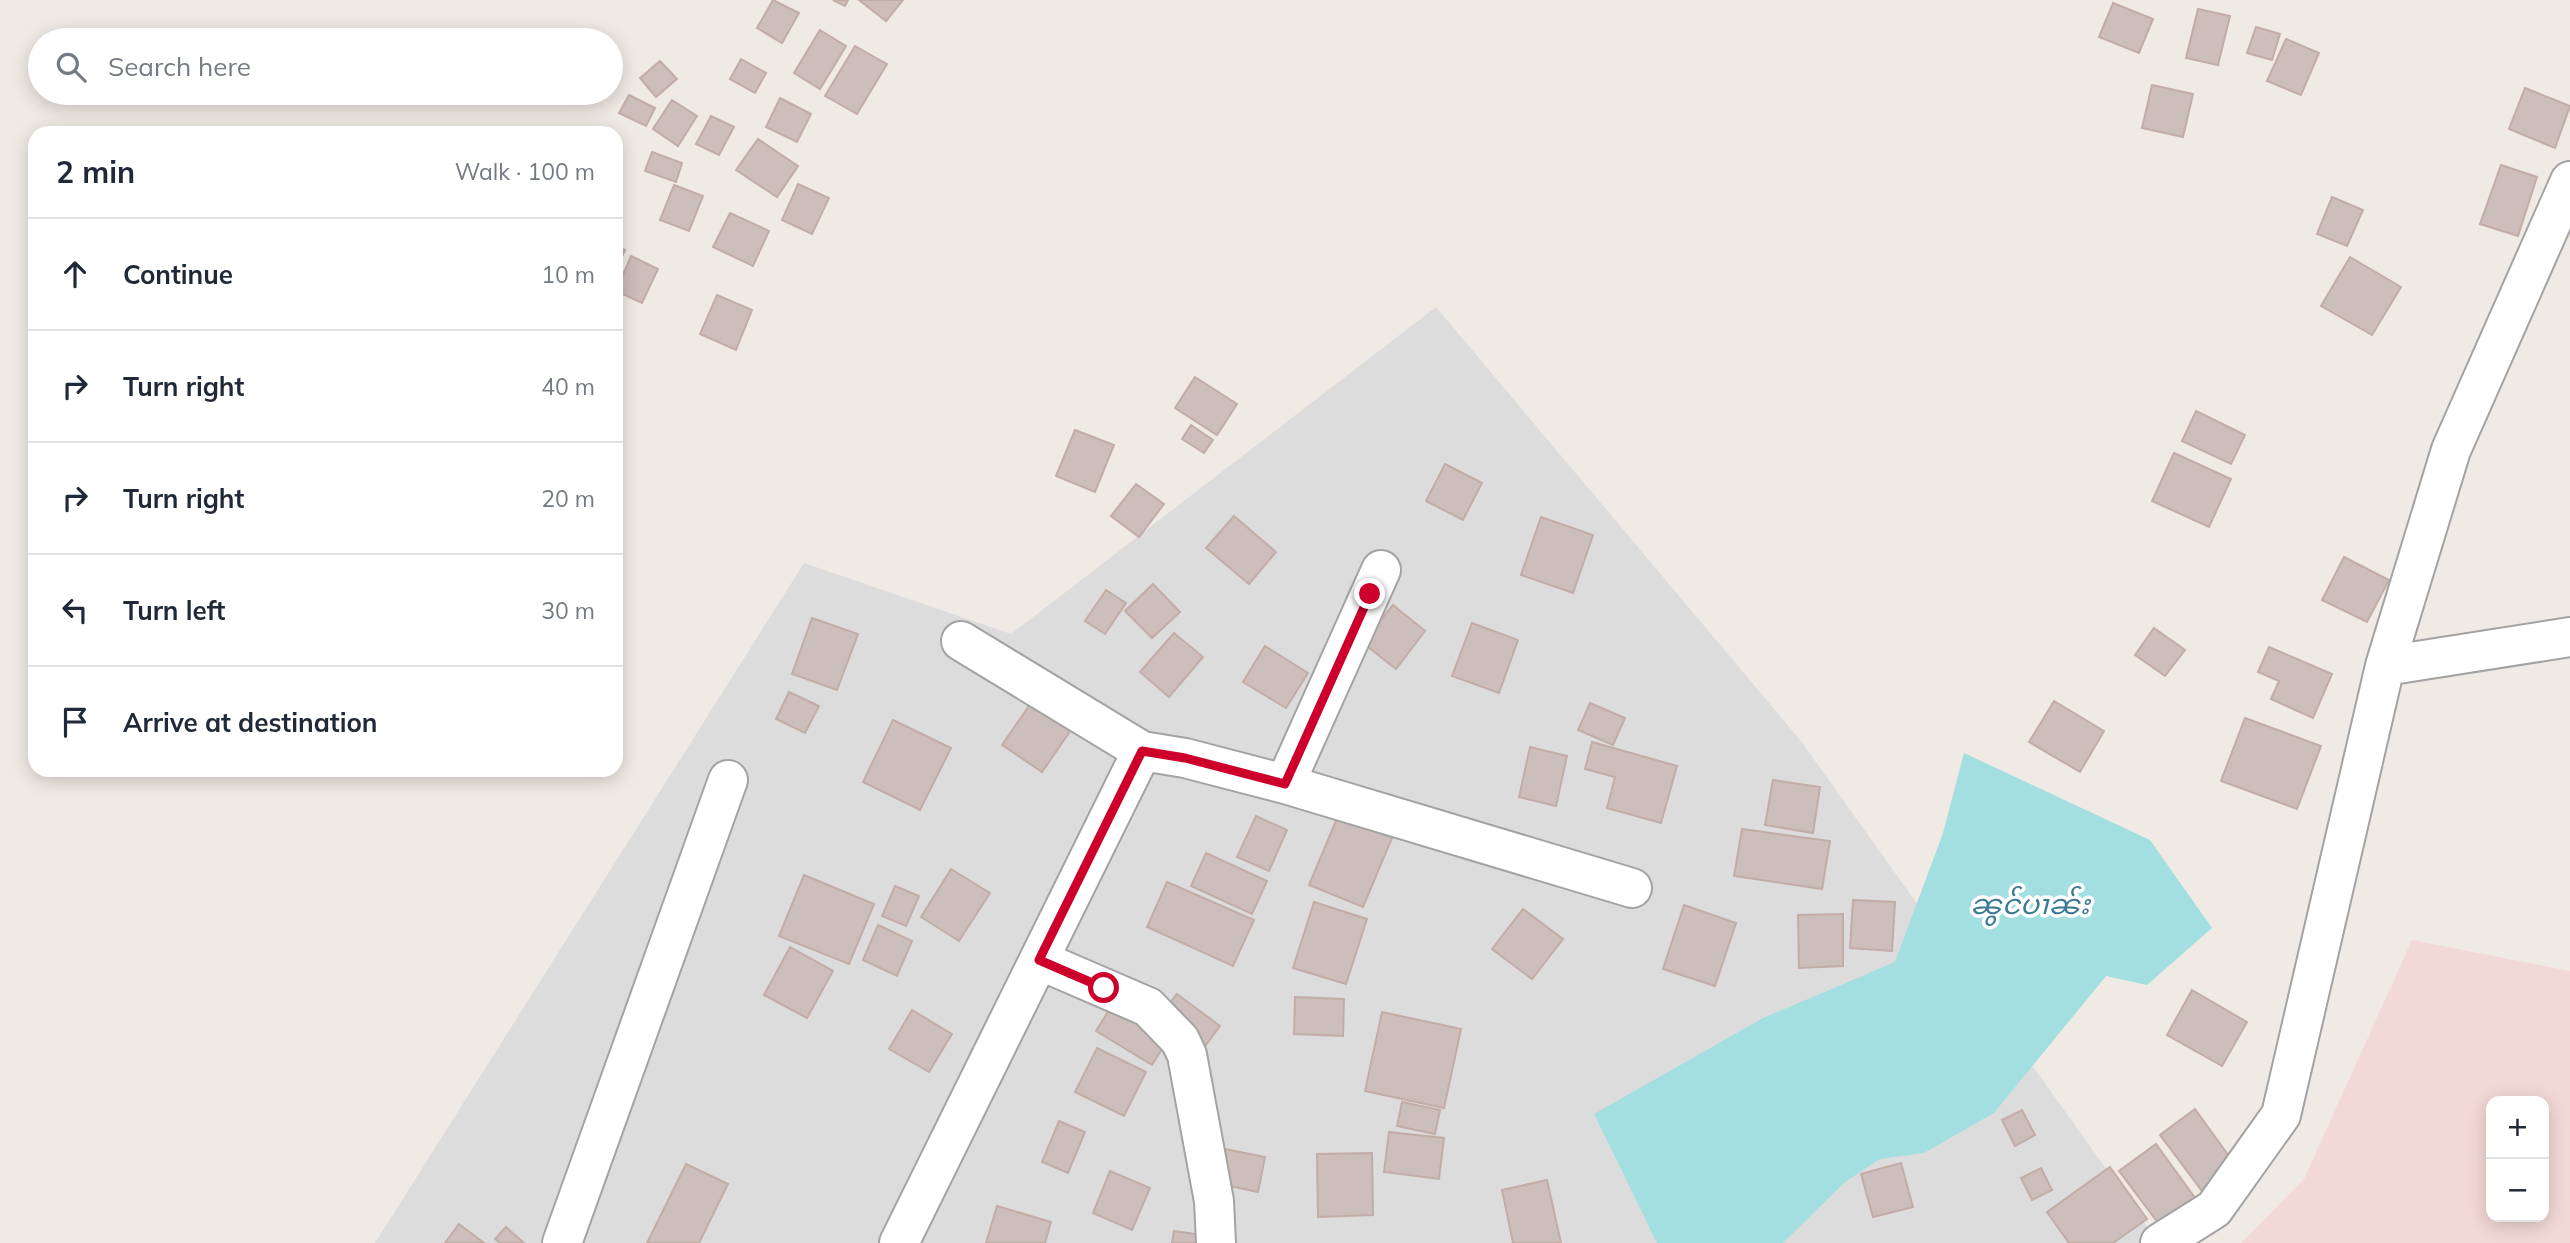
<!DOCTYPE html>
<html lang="en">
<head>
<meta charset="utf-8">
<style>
	body { margin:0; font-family:Mulish,"Noto Sans Myanmar",sans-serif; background:#f6f6f7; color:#1f2937 }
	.controls { position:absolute; right:21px; bottom:21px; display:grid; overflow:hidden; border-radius:14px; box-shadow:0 4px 18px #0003 }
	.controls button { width:63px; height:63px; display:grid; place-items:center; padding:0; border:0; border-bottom:2px solid #e0e1e3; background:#fff; color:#1f2937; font:35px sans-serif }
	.stop { position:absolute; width:21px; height:21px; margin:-16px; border:5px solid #cd002c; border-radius:50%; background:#fff }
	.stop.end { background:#cd002c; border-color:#fff; box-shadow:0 2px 7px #0008 }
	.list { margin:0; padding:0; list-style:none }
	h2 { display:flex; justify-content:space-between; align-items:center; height:91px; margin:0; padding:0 28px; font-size:30px }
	h2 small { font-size:23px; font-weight:400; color:#747a83 }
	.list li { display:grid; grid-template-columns:46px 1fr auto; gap:21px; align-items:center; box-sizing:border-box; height:112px; padding:0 28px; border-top:2px solid #e0e1e3 }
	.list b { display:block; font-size:26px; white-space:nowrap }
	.list em { font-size:23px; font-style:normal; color:#747a83 }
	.icon { flex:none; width:38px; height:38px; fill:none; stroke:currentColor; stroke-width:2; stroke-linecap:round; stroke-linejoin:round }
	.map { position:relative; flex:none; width:2570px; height:1243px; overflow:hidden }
	.search { position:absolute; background:#fff; box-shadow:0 4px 18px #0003; left:28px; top:28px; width:595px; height:77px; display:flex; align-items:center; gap:18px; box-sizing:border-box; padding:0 24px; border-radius:38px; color:#747a83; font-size:26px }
	.panel { position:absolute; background:#fff; box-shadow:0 4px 18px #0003; left:28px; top:126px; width:595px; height:651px; border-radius:21px }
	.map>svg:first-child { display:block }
</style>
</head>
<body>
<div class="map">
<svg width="2570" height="1243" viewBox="0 0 2570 1243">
	<rect width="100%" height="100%" fill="#f0eae4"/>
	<path fill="#dddcdc" d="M1436,307L1801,741L2159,1243H375L804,563L1011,634Z"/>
	<path fill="#f2d9d7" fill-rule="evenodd" d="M2412,940L2570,971V1243H2241L2304,1179ZM2491,1101H2544V1217H2491Z"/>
	<path fill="#a3dfe0" d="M1964,753L2150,840L2212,928L2147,985L2106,976L1994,1113L1924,1153L1880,1159L1845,1182L1783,1243H1657L1594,1114L1763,1018L1895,962L1943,833Z"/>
	<path fill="#ccbeba" stroke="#c2aca6" stroke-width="2" d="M773,0L799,13L782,43L757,28Z
		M833,0H848L845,6Z
		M859,0H903L886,21Z
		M2113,3L2153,19L2139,53L2099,37Z
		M2198,9L2230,16L2218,65L2186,58Z
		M2256,27L2280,34L2272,60L2247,53Z
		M820,30L846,46L820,89L794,73Z
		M2286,39L2319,53L2301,95L2267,81Z
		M855,46L887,64L857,114L825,96Z
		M741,59L766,73L755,93L730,79Z
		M660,61L677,79L656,97L640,78Z
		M2152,85L2193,94L2183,137L2142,128Z
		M2525,88L2570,106L2555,148L2509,129Z
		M629,95L655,108L646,126L619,113Z
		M780,98L811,114L797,142L766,127Z
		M672,100L697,116L678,146L653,129Z
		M711,116L734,127L719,155L696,144Z
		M758,139L798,166L777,197L736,170Z
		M652,152L682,163L676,182L645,171Z
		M2501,165L2537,177L2518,236L2480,224Z
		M798,184L829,198L812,234L782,220Z
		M674,185L703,196L689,231L660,220Z
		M2332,197L2363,210L2347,246L2317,234Z
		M730,213L769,231L753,266L713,247Z
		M616,246L625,250L616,269Z
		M631,256L658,269L642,303L616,291Z
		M2350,257L2401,287L2372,335L2321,306Z
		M717,295L752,310L736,350L700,334Z
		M1195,377L1237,404L1217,435L1175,408Z
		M2196,411L2245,435L2231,464L2182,441Z
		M1191,425L1213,440L1204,453L1182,439Z
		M1075,430L1114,445L1095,492L1056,476Z
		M2174,453L2231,479L2209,527L2152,501Z
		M1445,464L1482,483L1463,520L1426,501Z
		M1136,484L1164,504L1139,537L1111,516Z
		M1234,516L1276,552L1249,584L1206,548Z
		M1541,517L1593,535L1573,593L1521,575Z
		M2344,557L2389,580L2367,622L2322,600Z
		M1153,584L1180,612L1152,638L1125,611Z
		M1106,590L1126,603L1105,634L1085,621Z
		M1393,605L1425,631L1396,669L1363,643Z
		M812,618L858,634L837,690L792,674Z
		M1472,623L1518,640L1499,693L1452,676Z
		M2154,628L2185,650L2165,676L2135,655Z
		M1174,633L1203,657L1169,697L1140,672Z
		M1265,646L1308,673L1286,708L1243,682Z
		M2269,647L2332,674L2313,718L2271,699L2279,681L2258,672Z
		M789,692L819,706L805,733L776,719Z
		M2054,701L2104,731L2080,772L2029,742Z
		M1031,703L1071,730L1042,772L1002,745Z
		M1590,703L1625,718L1613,745L1578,730Z
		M2245,718L2321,746L2297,809L2221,781Z
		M893,720L951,748L920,810L863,782Z
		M1592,742L1677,766L1661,823L1607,808L1615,777L1585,769Z
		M1530,747L1567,756L1556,806L1519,797Z
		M1773,780L1820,787L1813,833L1765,825Z
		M1256,816L1287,830L1269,871L1237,857Z
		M1338,816L1392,838L1363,907L1309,885Z
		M1742,829L1830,841L1822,889L1734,876Z
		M1206,853L1267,881L1252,914L1191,886Z
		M951,869L990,893L959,941L921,917Z
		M804,875L874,904L849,964L779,936Z
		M1167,882L1254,920L1233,966L1147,927Z
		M895,886L919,896L906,926L882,916Z
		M1853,900L1895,902L1892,951L1850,948Z
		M1314,902L1367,919L1346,984L1293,968Z
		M1684,905L1736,923L1715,986L1663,969Z
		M1523,909L1563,939L1532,979L1492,949Z
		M1843,914V966L1799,968L1798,915Z
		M878,925L912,941L897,976L863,960Z
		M790,947L833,971L807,1018L764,995Z
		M2192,990L2247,1022L2222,1066L2167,1035Z
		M1177,994L1220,1026L1203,1049L1160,1016Z
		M1295,997L1344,999L1343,1036L1294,1034Z
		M1114,1002L1170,1036L1152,1065L1096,1031Z
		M912,1010L952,1034L929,1072L889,1049Z
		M1382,1012L1461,1029L1444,1108L1365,1091Z
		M1097,1048L1146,1072L1124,1116L1075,1092Z
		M1402,1102L1440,1110L1435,1134L1397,1126Z
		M2195,1109L2239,1170L2205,1195L2160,1135Z
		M2022,1110L2035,1135L2015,1146L2002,1120Z
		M1059,1121L1085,1132L1068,1173L1042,1162Z
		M1389,1132L1444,1138L1439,1179L1384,1172Z
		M2156,1144L2201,1206L2165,1232L2119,1171Z
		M1220,1148L1265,1157L1258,1192L1211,1182Z
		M1372,1153L1373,1215L1318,1217L1317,1154Z
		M1901,1163L1913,1207L1873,1217L1861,1174Z
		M686,1164L728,1184L699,1243H647Z
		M2110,1167L2147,1219L2113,1243H2069L2047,1212Z
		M2041,1168L2052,1190L2032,1200L2021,1178Z
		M1110,1171L1150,1188L1132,1230L1093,1213Z
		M1547,1180L1561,1243H1513L1502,1190Z
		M997,1206L1051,1222L1045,1243H986Z
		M459,1224L484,1243H445Z
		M506,1227L524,1243H500L495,1239Z
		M1174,1231L1203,1235L1201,1243H1172Z"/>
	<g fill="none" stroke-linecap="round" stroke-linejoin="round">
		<defs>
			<path id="minor" d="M961,641L1142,751L1185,758L1285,784L1632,888
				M2385,666L2570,637
				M1285,784L1381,570
				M1039,960L1148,1007L1180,1040L1187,1055L1214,1201L1216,1243
				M562,1243L728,780
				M899,1243L1142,751
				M2160,1243L2214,1209L2281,1115L2385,666L2451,450L2570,181"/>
		</defs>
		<use href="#minor" stroke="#a3a3a3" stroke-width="42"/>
		<use href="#minor" stroke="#fff" stroke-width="38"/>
	</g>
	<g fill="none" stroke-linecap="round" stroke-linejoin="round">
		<path stroke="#cd002c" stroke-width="9" d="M1104,988L1039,960L1142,751L1185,758L1285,784L1370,594"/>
	</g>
	<g text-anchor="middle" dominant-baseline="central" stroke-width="7" stroke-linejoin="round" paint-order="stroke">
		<g font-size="28" font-style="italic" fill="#3b7a93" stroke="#fff">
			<text x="2030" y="903">ၼွင်ပၢၼ်း</text>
		</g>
	</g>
</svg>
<div class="controls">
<button>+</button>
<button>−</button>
</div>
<div class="stop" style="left:1104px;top:988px"></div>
<div class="stop end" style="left:1370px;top:594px"></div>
<div class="search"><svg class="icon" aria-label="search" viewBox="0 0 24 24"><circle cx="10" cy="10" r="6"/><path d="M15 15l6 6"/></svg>Search here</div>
<section class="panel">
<h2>2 min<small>Walk · 100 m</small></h2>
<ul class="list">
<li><svg class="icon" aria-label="ahead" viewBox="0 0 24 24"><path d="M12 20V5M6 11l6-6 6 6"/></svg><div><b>Continue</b></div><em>10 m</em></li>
<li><svg class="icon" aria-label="right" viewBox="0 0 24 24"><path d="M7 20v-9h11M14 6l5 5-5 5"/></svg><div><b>Turn right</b></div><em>40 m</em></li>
<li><svg class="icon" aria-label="right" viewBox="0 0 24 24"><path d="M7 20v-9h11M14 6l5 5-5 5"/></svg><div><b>Turn right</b></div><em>20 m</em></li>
<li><svg class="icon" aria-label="left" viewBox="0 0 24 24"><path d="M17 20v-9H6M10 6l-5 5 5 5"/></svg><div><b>Turn left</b></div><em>30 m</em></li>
<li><svg class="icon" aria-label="arrive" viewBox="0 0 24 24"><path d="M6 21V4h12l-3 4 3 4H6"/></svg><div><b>Arrive at destination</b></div></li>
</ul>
</section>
</div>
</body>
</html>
